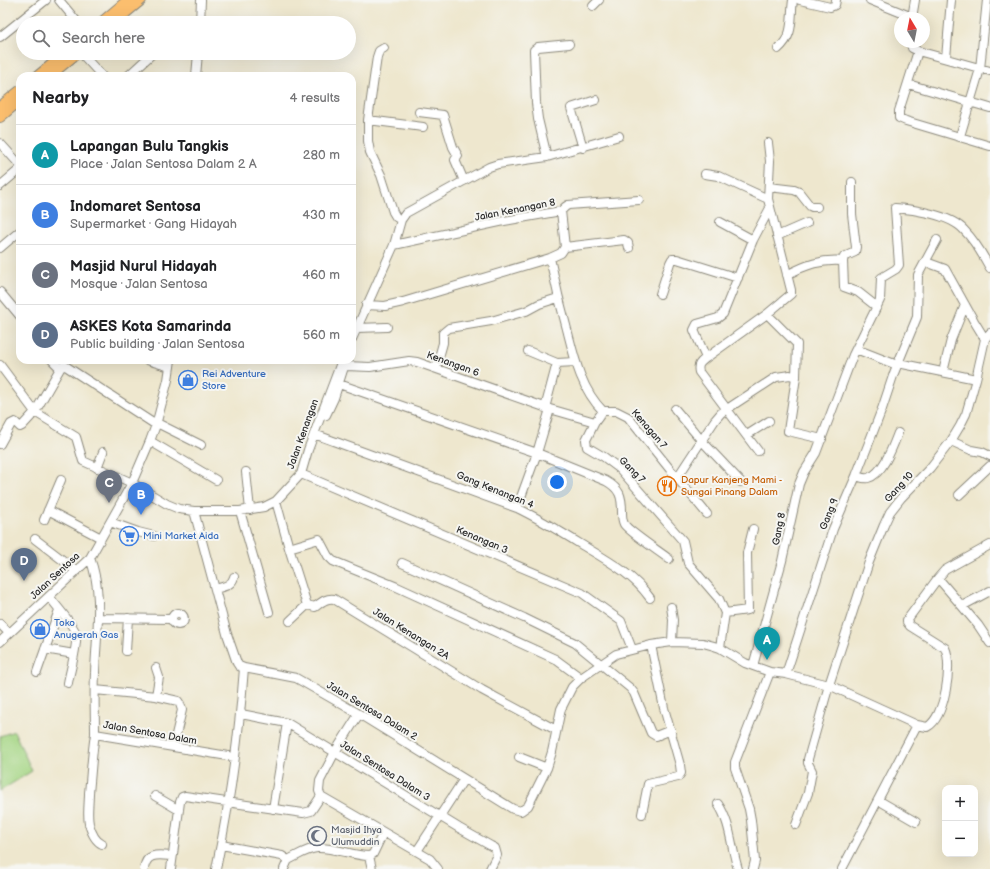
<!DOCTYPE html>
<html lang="en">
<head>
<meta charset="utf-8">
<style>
	body { margin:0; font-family:"Balsamiq Sans",sans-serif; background:#f2f2f2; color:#202124 }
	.controls { position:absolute; right:12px; bottom:12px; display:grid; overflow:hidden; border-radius:8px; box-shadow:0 4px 16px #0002 }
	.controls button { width:36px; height:36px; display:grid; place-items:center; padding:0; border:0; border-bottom:1px solid #e0e0e0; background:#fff; color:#202124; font:20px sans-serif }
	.compass { position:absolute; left:894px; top:12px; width:36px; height:36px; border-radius:50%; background:#fff; box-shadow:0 4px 16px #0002; rotate:350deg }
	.you { position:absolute; left:557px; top:482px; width:14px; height:14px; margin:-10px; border:3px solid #fff; border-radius:50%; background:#1a73e8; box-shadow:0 0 0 6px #1a73e833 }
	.badge { display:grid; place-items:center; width:26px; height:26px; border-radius:50%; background:#111827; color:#fff; font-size:13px; font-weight:700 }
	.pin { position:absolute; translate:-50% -33px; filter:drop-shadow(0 1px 2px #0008) }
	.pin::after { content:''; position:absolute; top:21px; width:14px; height:12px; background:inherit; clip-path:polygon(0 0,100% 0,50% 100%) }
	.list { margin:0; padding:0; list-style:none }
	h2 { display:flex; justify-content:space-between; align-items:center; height:52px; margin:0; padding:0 16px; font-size:17px }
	h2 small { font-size:13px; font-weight:400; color:#757577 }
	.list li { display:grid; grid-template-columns:26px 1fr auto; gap:12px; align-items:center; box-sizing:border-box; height:60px; padding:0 16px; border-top:1px solid #e0e0e0 }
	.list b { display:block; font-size:15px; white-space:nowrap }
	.list p { margin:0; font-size:13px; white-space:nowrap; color:#757577 }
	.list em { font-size:13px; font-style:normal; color:#757577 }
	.icon { flex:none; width:22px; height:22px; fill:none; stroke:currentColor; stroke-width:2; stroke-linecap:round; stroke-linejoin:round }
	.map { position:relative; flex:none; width:990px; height:869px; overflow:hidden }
	.search { position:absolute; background:#fff; box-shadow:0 4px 16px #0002; left:16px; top:16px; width:340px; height:44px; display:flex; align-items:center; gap:10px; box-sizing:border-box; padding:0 14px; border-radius:22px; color:#757577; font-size:15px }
	.panel { position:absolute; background:#fff; box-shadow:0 4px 16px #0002; left:16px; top:72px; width:340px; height:292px; border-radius:12px }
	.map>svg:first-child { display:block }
</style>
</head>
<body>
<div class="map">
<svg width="990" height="869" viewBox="0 0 990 869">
	<rect width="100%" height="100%" fill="#f6f6f2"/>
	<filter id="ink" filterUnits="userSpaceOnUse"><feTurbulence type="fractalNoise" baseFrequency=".025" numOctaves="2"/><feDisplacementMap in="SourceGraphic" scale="8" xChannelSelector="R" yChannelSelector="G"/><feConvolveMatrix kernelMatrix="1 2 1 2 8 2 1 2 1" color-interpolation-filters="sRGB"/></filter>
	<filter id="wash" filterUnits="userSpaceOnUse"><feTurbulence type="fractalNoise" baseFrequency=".012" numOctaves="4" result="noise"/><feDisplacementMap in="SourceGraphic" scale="16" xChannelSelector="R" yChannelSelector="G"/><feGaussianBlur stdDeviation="0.9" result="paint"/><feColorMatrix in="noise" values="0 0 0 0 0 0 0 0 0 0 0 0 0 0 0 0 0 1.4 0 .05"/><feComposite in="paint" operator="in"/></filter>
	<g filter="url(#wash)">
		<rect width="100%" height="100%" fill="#eee7ce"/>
		<path fill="#a4d583" stroke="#688057" d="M14,731L32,771L0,791V736Z"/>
	</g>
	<g filter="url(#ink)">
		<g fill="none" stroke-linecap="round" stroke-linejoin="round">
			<defs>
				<path id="minor" d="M59,0L78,23
					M800,0L830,7L835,5L836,0
					M870,0L912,17
					M593,6L599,0
					M912,18L915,0
					M190,23L200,22
					M200,23L201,0
					M0,37L46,0
					M911,42L912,48L918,51L990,71
					M384,48L379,51L377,57L368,120V141L370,152L381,175L393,212L396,217L401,220
					M778,49C795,34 790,20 793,0
					M918,51L899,111V118L906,121L990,146
					M81,53L102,76
					M946,58L951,0
					M128,76L153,53
					M196,76L198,53
					M908,84L990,108
					M419,112L443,115L453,147L458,156L455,160L464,181
					M368,120L423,127
					M960,136L980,69L987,0
					M0,143L20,165
					M583,148L571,108L596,100
					M547,157L538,119L536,103L534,50L538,47L569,44
					M705,174L718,176L768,199
					M0,186L20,169
					M769,187L794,190L799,192L810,206L812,207H817
					M720,222L753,240
					M777,236L807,223
					M394,245L504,221L561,211L565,207L568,205L639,200
					M565,247L624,240L628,243L629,248
					M0,248L20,231
					M550,258C555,283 561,308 568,333C575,361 582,390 603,411
					M843,261L844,287L858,292L877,307
					M926,262L945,269L974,321L985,339
					M787,275C805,265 822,259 843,261L844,257L855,252L856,247L852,214V182
					M0,292L20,316
					M660,294L670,263L672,259H677L738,278
					M366,305L385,306L403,302L550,258L561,253L565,247L561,211
					M767,314L797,344L796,377L788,431L822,439
					M357,328L387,327
					M352,339L394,245L401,220L406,213L489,167L498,164L547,157L619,136
					M856,349L897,365
					M528,351L557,363
					M706,358L694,330L697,324L718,318L723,314L753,240L770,208
					M52,360L59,367L64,366
					M147,360L170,367
					M898,363L976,379
					M0,365L35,412L76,437L83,461L132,483L167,504L179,509L194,511H240L264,507L276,501L301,474L308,450L342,360
					M64,365L156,425
					M436,368L443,343V333L449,328L491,321L526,311L539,304L558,298
					M943,372L951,340L965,305
					M339,384L537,453L606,481C620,489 622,496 622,512C622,516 622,520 624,524C628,531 660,552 669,559
					M545,408L557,363L575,362
					M675,409L702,441L741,482
					M603,411H616L628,417L677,478L715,420L721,413L776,377L790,375L796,377
					M326,415L334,398L344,367L346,366L370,367L409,361L417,362L550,409L595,422L603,411
					M595,422L586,440L587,447L604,457L620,469L683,541L688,563L719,599L725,613
					M157,423L201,445
					M314,434L517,508C540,519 561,532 582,545C607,560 633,574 650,598
					M747,435L769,421
					M150,441L216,480
					M951,441L971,450L982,452L990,456
					M0,444L11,424L15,422L20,427L22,426L35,412L61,367
					M758,451L699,372C697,364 701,362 706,358L767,314L791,294V290L768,199L770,161L768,143
					M97,468L103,452
					M246,472L250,510
					M301,474L582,593L621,621L632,649
					M856,476C860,477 864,479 868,478C883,474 893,446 898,433
					M677,478L707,514
					M959,495L990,466
					M276,501L289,548L307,605L315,607C322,602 326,598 334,599L482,690L556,730
					M517,508L537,453L550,409
					M48,510L101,538
					M194,511L227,634L237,663L239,666L244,668
					M240,511L269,612
					M44,520L61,480
					M110,522L138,532L154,536
					M35,539L77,571
					M990,545L945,570L938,578L978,625L990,643
					M289,548L319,539L328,556L333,561L397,587L555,659L581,678
					M90,558C104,595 96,634 95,673C94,693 95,713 95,734L234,757
					M402,563L524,618L575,643L630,688L634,693L651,733L656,736L671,730
					M215,589C222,587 232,586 234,577
					M49,596C55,605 74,625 76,634C78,645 70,671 68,683
					M962,606L990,591
					M671,607L673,620L672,642
					M725,613L748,610L747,553L753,529
					M172 619a6 6 0 1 1 12 0a6 6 0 1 1-12 0Z
					M99,618L172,619
					M290,621L307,605
					M0,624L9,633
					M0,642L90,558L132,483L150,441L156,425L168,380L171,360
					M720,648L725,613
					M45,649L74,654
					M126,651L128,618
					M753,666L782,561L799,484L804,472L816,453L853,355L880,300L881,278L896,269L899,265L895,208C913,209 951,215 964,230C975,241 983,255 990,268
					M156,668L159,677L156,696
					M37,672L59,610
					M786,674L833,529L856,476L882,409L894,373L917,317L918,275L937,240
					M95,690L156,696L178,701L180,704L182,710L173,747
					M241,714L287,723L459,828L491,846L495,848L497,855L490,869
					M359,714L335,752L320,781L319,791L321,796L430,859L438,869
					M917,725L927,727C945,718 953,664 945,648L910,626L907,622V620L938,578
					M95,734C92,753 91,773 89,793C89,803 87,814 89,824C91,831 95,841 102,844
					M519,757L547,768
					M155,796L179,810
					M878,800L916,822
					M718,804C731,823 731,848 738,869
					M273,809L287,723
					M642,814L648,784L678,777L681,773L680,765L664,708L651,645
					M796,825L808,793L812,771L808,763V759L829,685L869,562L884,525L890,512L901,498L930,468L951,441L960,426L966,414L976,379L985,339L990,333
					M221,845L282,856L288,860L284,869
					M417,851L464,779
					M369,856L372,869
					M288,860C297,856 306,849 317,848C334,847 352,856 369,856L373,854L383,833
					M144,869C146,852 159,855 172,856
					M171,869L180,802L182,797L185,796L303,813L311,811L321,796
					M216,869C230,803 239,736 244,668L296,678L359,714L513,809L521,811L528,806L547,768L552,752L561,709L572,687L581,678L616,654L651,645L672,642L703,643L714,646L720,648L745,663L770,672L786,674L829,685L917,725L842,869
					M753,869L755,861L751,820L749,809L735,768V762L770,672"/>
				<path id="major" d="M101,23L128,0
					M113,23L141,0
					M38,76L66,53
					M49,76L77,53
					M0,107L20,91
					M0,117L20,100"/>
			</defs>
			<use href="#minor" stroke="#8c897c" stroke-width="10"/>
			<use href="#major" stroke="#8c897c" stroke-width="12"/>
			<use href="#minor" stroke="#fff" stroke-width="8"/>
			<use href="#major" stroke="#fbbe6e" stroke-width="10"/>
		</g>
	</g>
	<defs>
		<symbol id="shop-ring" viewBox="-11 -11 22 22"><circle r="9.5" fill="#f6f6f2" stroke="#3f7fe0" stroke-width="1.5"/><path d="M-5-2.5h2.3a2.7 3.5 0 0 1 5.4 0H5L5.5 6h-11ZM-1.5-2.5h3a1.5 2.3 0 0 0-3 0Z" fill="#3f7fe0"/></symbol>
		<symbol id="restaurant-ring" viewBox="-11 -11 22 22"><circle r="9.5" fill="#f6f6f2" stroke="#e8710a" stroke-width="1.5"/><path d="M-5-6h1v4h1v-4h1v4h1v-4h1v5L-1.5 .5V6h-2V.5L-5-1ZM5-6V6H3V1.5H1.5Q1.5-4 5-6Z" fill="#e8710a"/></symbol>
		<symbol id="supermarket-ring" viewBox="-11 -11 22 22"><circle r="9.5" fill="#f6f6f2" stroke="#3f7fe0" stroke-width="1.5"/><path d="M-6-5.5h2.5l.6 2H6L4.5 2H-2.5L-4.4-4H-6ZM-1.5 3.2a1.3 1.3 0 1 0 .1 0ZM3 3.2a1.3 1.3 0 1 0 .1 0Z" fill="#3f7fe0"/></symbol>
		<symbol id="mosque-ring" viewBox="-11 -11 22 22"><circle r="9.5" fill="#f6f6f2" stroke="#6b7280" stroke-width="1.5"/><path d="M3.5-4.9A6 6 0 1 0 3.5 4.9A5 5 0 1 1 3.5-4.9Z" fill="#6b7280"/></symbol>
	</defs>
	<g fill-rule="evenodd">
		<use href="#shop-ring" x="177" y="369" width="22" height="22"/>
		<use href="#restaurant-ring" x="656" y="475" width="22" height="22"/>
		<use href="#supermarket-ring" x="118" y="525" width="22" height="22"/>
		<use href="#shop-ring" x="29" y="618" width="22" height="22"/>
		<use href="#mosque-ring" x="306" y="825" width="22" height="22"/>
	</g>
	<g text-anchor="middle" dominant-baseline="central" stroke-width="4" stroke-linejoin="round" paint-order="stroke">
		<g font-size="10" fill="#2b2b2b" stroke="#f6f6f2">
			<text transform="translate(515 210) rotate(-11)">Jalan Kenangan 8</text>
			<text transform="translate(453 364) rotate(20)">Kenangan 6</text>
			<text transform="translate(649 429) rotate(49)">Kenagan 7</text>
			<text transform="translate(303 434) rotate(-70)">Jalan Kenangan</text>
			<text transform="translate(632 470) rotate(45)">Gang 7</text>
			<text transform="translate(899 487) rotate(-48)">Gang 10</text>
			<text transform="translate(495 490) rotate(22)">Gang Kenangan 4</text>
			<text transform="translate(829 514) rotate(-68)">Gang 9</text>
			<text transform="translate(779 529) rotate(-79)">Gang 8</text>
			<text transform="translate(482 540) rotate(23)">Kenangan 3</text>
			<text transform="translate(55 576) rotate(-43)">Jalan Sentosa</text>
			<text transform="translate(411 634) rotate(32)">Jalan Kenangan 2A</text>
			<text transform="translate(372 711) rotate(31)">Jalan Sentosa Dalam 2</text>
			<text transform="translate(150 733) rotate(10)">Jalan Sentosa Dalam</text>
			<text transform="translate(385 771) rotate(32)">Jalan Sentosa Dalam 3</text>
		</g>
		<g font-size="10" fill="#366cbe" stroke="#f6f6f2" text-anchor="start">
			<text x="202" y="374">Rei Adventure<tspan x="202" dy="12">Store</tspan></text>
			<text x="143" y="536">Mini Market Aida</text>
			<text x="54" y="623">Toko<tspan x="54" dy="12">Anugerah Gas</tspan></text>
		</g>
		<g font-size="10" fill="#c56008" stroke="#f6f6f2" text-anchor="start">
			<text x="681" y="480">Dapur Kanjeng Mami -<tspan x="681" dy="12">Sungai Pinang Dalam</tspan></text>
		</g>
		<g font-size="10" fill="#5b616d" stroke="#f6f6f2" text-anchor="start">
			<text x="331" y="830">Masjid Ihya<tspan x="331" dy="12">Ulumuddin</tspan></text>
		</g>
	</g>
</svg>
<div class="controls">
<button>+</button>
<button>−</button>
</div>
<svg class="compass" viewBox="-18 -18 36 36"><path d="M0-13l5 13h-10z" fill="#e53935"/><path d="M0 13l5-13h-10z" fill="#757577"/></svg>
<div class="you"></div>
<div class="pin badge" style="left:767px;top:660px;background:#0f9aa8">A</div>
<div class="pin badge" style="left:141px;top:515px;background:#3f7fe0">B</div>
<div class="pin badge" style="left:109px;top:503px;background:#6b7280">C</div>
<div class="pin badge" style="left:24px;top:581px;background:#5c6f8a">D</div>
<div class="search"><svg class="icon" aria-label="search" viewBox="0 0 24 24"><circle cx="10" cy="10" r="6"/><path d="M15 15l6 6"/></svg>Search here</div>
<section class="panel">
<h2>Nearby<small>4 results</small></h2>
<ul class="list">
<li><span class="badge" style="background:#0f9aa8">A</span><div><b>Lapangan Bulu Tangkis</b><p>Place · Jalan Sentosa Dalam 2 A</p></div><em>280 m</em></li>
<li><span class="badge" style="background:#3f7fe0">B</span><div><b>Indomaret Sentosa</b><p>Supermarket · Gang Hidayah</p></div><em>430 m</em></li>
<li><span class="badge" style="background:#6b7280">C</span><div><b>Masjid Nurul Hidayah</b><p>Mosque · Jalan Sentosa</p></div><em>460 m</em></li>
<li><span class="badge" style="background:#5c6f8a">D</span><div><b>ASKES Kota Samarinda</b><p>Public building · Jalan Sentosa</p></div><em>560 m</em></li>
</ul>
</section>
</div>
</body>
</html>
